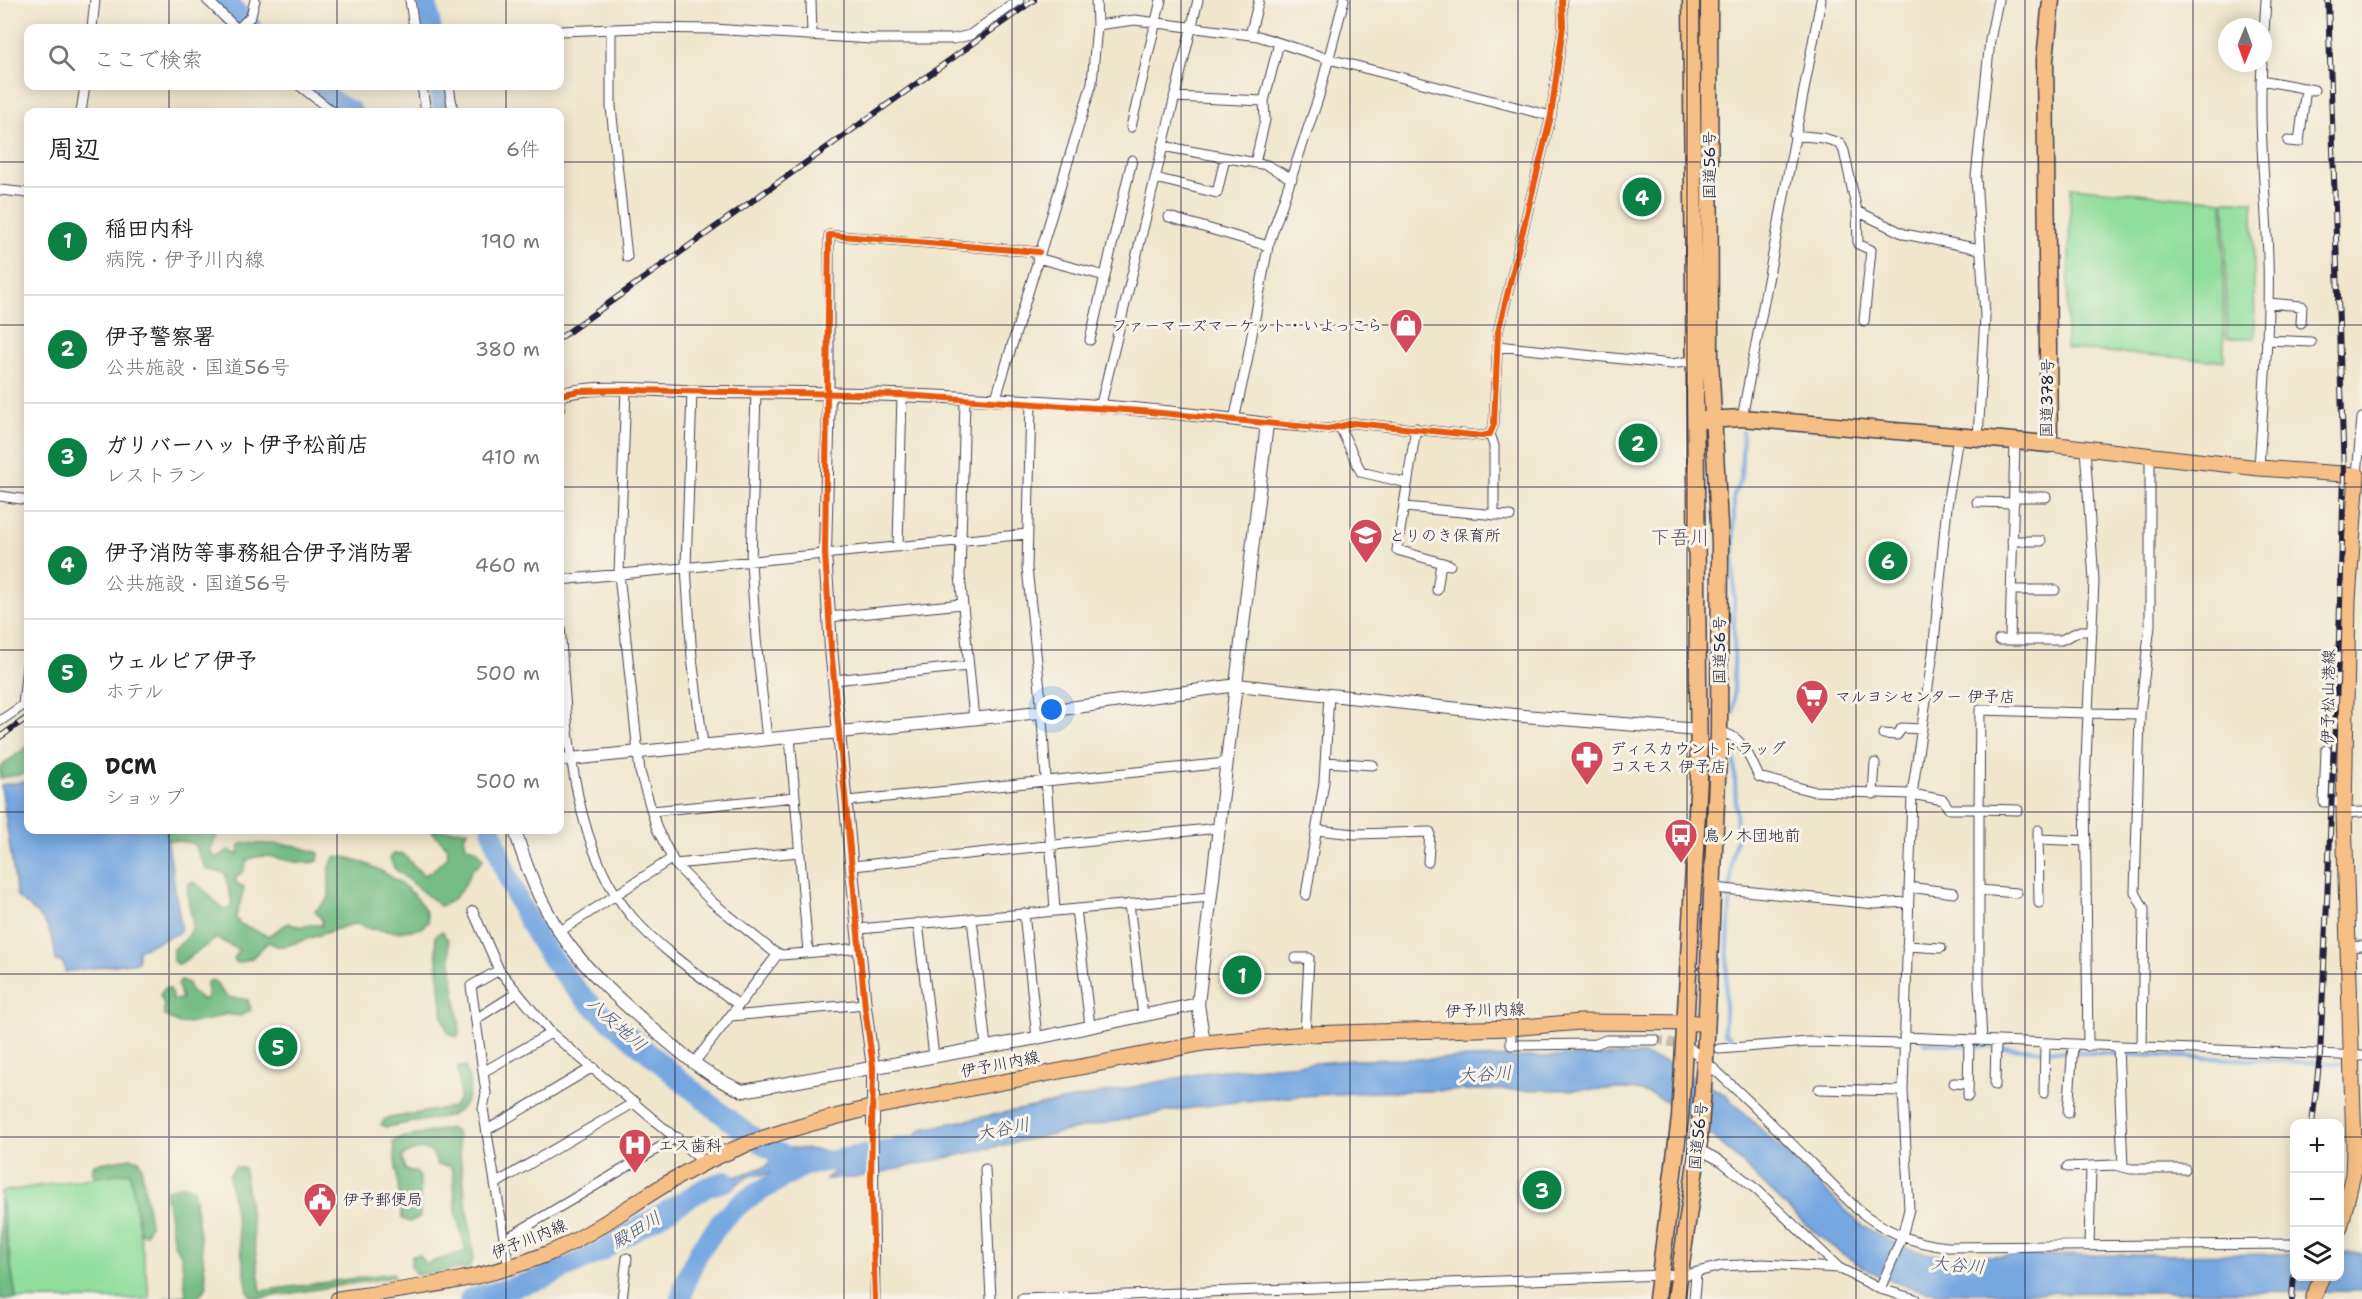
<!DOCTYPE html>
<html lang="ja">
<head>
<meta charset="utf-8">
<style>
	body { margin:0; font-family:"Shantell Sans","Klee One",sans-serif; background:#f6f6f6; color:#202124 }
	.controls { position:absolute; right:18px; bottom:18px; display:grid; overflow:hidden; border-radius:12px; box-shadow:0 3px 15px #0003 }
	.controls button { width:54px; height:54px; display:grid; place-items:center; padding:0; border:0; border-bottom:2px solid #e0e0e0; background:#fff; color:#202124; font:30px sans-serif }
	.compass { position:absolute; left:2218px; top:18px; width:54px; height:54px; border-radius:50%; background:#fff; box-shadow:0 3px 15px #0003; rotate:181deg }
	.you { position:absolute; left:1052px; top:710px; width:21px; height:21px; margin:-15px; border:4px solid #fff; border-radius:50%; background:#1a73e8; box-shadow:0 0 0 9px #1a73e833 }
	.badge { display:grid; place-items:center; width:39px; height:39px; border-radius:50%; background:#0b8043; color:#fff; font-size:20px; font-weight:700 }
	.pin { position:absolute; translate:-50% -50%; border:3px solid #fff; box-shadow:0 2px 6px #0006 }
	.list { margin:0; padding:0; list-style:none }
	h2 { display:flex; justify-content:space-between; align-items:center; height:78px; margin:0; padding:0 24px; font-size:26px }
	h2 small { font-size:20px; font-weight:400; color:#757577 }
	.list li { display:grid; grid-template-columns:39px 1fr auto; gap:18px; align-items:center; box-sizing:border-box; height:108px; padding:0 24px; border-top:2px solid #e0e0e0 }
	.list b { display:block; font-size:22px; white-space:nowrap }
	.list p { margin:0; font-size:20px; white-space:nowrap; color:#757577 }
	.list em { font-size:20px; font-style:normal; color:#757577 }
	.icon { flex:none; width:33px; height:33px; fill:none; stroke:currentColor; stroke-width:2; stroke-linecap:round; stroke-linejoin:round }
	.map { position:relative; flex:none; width:2362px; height:1299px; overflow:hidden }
	.search { position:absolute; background:#fff; box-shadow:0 3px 15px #0003; left:24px; top:24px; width:540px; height:66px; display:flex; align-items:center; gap:15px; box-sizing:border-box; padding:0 21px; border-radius:12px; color:#757577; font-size:22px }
	.panel { position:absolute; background:#fff; box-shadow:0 3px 15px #0003; left:24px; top:108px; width:540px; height:726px; border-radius:12px }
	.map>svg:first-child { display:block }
</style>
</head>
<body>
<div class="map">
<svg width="2362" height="1299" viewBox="0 0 2362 1299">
	<rect width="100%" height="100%" fill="#f7f3e8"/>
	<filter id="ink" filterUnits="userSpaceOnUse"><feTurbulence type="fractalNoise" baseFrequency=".0167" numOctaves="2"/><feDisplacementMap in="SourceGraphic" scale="12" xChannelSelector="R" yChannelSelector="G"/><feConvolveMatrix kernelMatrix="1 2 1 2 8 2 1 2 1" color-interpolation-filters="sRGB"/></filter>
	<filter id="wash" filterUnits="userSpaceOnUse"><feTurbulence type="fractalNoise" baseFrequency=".008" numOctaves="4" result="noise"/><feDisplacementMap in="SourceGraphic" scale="24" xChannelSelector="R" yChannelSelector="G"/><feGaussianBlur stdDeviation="1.35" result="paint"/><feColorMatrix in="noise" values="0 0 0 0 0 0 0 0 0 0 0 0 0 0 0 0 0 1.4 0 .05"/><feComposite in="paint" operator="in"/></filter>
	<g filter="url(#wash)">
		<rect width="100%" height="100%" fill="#f0e6cc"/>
		<path fill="#90de9c" stroke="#59806c" stroke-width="1.5" d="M2071,187L2223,201L2224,361L2066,349Z
			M2225,201H2253L2255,338H2227Z
			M130,1172L150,1299H16L0,1192Z"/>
		<path fill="#74bd84" stroke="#4b7060" stroke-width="1.5" d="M28,746V773L0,778V767Z
			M166,830H219L210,852L216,858L229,850L238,855L240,845L245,843L293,845L319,853L318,861C292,869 273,848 247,860L243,872L236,877V883L244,887C243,899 237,907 236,919L240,924L268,936L288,923C305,931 308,921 322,926V920L315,911L329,898V868L335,857C361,854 428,892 428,922L422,928L398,932L370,929L357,924L349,925L286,946H277L268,942L252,958L237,963L234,959L239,950L217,938L178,965L173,961V949C209,927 183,911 188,884L192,882C205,887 213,902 225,910L230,908L232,903L225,873L206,869L193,843L168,840Z
			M431,830H468L464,836L466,846L477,850L483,859L479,865L472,869C467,883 455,903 440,906L394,868L390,858L394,854H403L423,875L431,872L448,856L447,847Z
			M442,931L448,940L460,1031L457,1037L448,1033L443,1018L435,936Z
			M181,980L188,983L191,992L202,1000L207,998V983L211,980L216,982C228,1002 226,996 248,1000L251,1010L240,1016L226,1014L209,1020L179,1024L164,1015V1005L160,995L165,988H170L173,1000L182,999L178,984Z
			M458,1067H465C474,1088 470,1106 450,1116L386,1127L381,1125L385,1119L453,1107L460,1098Z
			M450,1128L457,1133L474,1259L468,1268L416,1275L411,1266L412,1256L420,1255L426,1264L466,1251L456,1213L453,1171L450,1166L437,1165C435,1161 434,1154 431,1152C423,1146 408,1151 402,1157L405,1170L416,1172L420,1177V1217L410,1222L402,1219L393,1142L398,1139Z
			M131,1158L139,1160L141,1165L150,1225L146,1234L140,1233L130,1172L95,1177L92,1172L94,1164Z
			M235,1167L244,1168L261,1291L393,1273L395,1277L260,1298L252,1297L248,1292L229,1176Z
			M184,1185L193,1188L207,1286L197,1299H162L186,1295L181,1254L174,1244L166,1196V1190Z
			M0,1198L16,1299H0Z"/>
		<path fill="#76a7e1" stroke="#4c648e" stroke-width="1.5" d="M28,781V830H166L181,928L179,933L138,950V962L65,972L63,962L56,961C53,926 44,918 17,897L1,785Z
			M1643,1055L1668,1063L1724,1094L1857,1221C1885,1241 1916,1255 1951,1256L2294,1254V1276H2340V1253H2362V1291L1938,1293C1828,1278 1774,1179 1690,1119C1671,1105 1655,1092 1630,1089C1499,1091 1367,1087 1236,1102C1108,1117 981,1152 854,1178L826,1179L835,1171L832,1170L789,1171L749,1176L729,1189L728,1184L702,1193L699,1189L767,1166L771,1159L764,1152C796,1141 842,1158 878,1155C886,1155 894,1157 901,1152C909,1147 912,1136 922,1129L1213,1071L1352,1060Z"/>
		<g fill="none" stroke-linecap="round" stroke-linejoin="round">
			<path stroke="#76a7e1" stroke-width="4" d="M1734,713V495L1741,478L1743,432
				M1730,1037L1724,1033L1732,856L1737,835L1734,751
				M1924,1043L2070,1052L2349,1064"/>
			<path stroke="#76a7e1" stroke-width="21" d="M224,0L252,28
				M426,0L431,28
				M316,86L334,102L352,112
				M440,86L443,112
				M492,830C510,894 543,960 593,1006C620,1030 649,1053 677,1077C714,1108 751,1140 794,1162
				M470,1299L542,1279L594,1255L707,1187L726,1181
				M681,1299L686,1280L699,1251L724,1218L745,1200L803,1166L933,1142"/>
		</g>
	</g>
	<g filter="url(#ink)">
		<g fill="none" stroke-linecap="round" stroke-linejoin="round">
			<path stroke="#c7bfaf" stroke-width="9" stroke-dasharray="9 4.5" stroke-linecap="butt" d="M1655,1040L1709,1048"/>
			<defs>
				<path id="minor" d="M207,0L236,28
					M410,0L414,28
					M811,0L812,36
					M1097,25L1135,20L1258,36L1329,59L1551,116
					M92,28L95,0
					M239,28L251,16L255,0
					M611,29V107L627,257
					M560,31L641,28L713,29L872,39H953L970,35L1019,0
					M1250,35L1259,0
					M2263,48L2266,0
					M2261,80L2314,90
					M300,86L333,112
					M422,86L426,112
					M449,86L453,112
					M1174,97L1264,101
					M81,112L85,86
					M1131,127L1161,0
					M1794,135L1823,138L1840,143L1844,151L1857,211L1904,234L1980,249
					M2288,141L2299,142L2306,88
					M1162,146L1267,165L1292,179
					M1255,163L1265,120L1264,101L1279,43
					M1155,178L1217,193L1225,158
					M0,190L28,193
					M1857,211L1858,244L1871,250L1864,321
					M1169,217L1268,246
					M1037,258L1105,276
					M2268,303L2302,306L2301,323
					M1090,340L1132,160
					M2266,340L2311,342
					M1497,346L1671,364L1699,360
					M626,390L619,574L640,772L657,829L675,864L711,901L774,952L782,955L861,948
					M692,392L686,567L692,658L703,745
					M756,392L751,562L756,639L767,739
					M829,393V235L1039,252
					M965,400L960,575L974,719
					M995,401L1092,83L1097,25L1096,0
					M1031,403L1027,568L1040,690L1055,910
					M560,408V395
					M1100,408L1198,0
					M1742,418L1821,0
					M1234,420L1247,362L1268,246L1318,99L1344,0
					M1267,424L1328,429L1354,423L1482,436L1490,434L1494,424L1498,332L1551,116L1563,26L1562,0
					M1340,427L1361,472L1407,483
					M1416,428L1397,550L1450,565
					M1490,434L1494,446V515
					M1978,438L1985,316L1976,177L1990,40L1998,0
					M2259,468C2263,398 2270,328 2268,258C2266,193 2258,129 2262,63
					M2357,475L2362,418
					M0,496L28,500
					M2014,497H2046
					M1977,502L2014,503
					M1404,507L1510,516
					M2012,541H2041
					M898,545L902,395
					M560,580L1027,534
					M1437,590L1441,563
					M2011,590H2055
					M829,617L962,604
					M560,626C567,720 568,843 633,918C663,952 703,978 739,1005
					M1999,640H2061L2080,631H2092
					M2010,640L2015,441
					M834,680L968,666
					M23,705L28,656
					M0,721L28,702
					M1719,732C1743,735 1749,757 1759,777L1812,791L1912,794L1943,800L1949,809H1979L1980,710L2088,713L2094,581L2085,448
					M1883,734L1897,735L1902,728L1922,729
					M790,737L808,952
					M2326,750L2324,802H2344
					M1325,762L1373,765
					M1873,794L1875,763
					M847,801L1226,763
					M652,811L795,797
					M2344,813L2362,812
					M1317,830L1355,834L1430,832L1428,862
					M2038,830L2039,903
					M2038,839L2086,841
					M675,864L799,852
					M853,866L1218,828
					M1909,887L1954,893
					M1714,888L1875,904L1908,902
					M1979,890L2017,893
					M1306,895L1324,782L1329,694
					M1129,904L1143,1015
					M1076,909L1090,1026
					M473,911L499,970L551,1033L705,1163
					M1024,913L1037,1038
					M972,918L986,1047
					M918,923L934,1056
					M859,929L1210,897
					M559,932L671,859
					M1907,946L1941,948
					M2348,947L2362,946
					M1296,958H1309L1305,1034
					M499,970L471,986L486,1093L483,1109L509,1268
					M731,1016L865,1004
					M476,1019L517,993
					M1511,1028V1045L1596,1044L1606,1040H1655
					M1904,1037L2362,1056
					M1982,1041L1979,984V809L2018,810
					M1684,1043C1745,1094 1800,1153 1857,1209C1884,1231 1913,1244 1948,1247L2292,1244
					M2088,1046L2085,786L2088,713L2140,714
					M2118,1047L2123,1167
					M2142,1048L2144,909L2135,892L2140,714L2150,625V455
					M1719,1049L1808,1042L1904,1044
					M694,1063L778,954
					M483,1072L551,1033
					M1954,1083L1968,1084
					M1995,1085L1996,1041
					M1819,1089L1903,1091
					M2044,1093L2045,1044
					M1968,1096L1969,1040
					M2068,1113L2073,1045
					M873,1123L875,1299
					M487,1130L593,1067
					M1698,1149L1721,1161L1757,1190L1839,1268L1880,1289L1915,1299
					M2067,1167L2114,1165L2131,1169H2185
					M985,1169L991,1299
					M495,1184L635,1102
					M504,1240L677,1137
					M2089,1246L2091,1167
					M1880,1289L1902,1237L1909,1209L1903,1091L1912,794L1933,653L1947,506L1958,437
					M622,1299L627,1258
					M1022,1299L1689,1274L1721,1266L1763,1264L1839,1268
					M1694,1299L1696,1273"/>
				<path id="tertiary" d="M829,393L825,553L831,648L865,1007L873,1067V1123
					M560,395C594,383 670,392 709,392C895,393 1083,399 1267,424L1198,1004L1204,1043
					M560,760L1040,712L1237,685L1524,716L1699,730
					M515,830C545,932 581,967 660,1035C686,1057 711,1079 743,1091L1037,1038L1198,1004"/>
				<path id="primary" d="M2049,444L2259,468L2357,475L2348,600L2344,813L2354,1147L2353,1174L2340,1228
					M338,1299C409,1289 480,1281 547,1254C596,1234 638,1198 685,1173C743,1140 810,1123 874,1107L1204,1043L1305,1034L1511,1028L1580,1022L1707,1023
					M2313,1299L2322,1276"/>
				<path id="trunk" d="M1705,420L1742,418L2049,444L2045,60L2051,0
					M1657,1299L1680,1118L1699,777L1691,0
					M1676,1299L1699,1141L1705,1060L1719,732L1720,543L1710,359L1709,0"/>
			</defs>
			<use href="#minor" stroke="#413f51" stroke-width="11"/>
			<use href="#tertiary" stroke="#413f51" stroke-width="14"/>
			<use href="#primary" stroke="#413f51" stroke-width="17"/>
			<use href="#trunk" stroke="#413f51" stroke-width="19"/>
			<use href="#minor" stroke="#fff" stroke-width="9"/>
			<use href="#tertiary" stroke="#fff" stroke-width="12"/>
			<use href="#primary" stroke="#f5bf86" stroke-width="15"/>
			<use href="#trunk" stroke="#f5bf86" stroke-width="16"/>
			<defs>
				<path id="rail" d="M560,338L1034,0
					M0,737L28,717
					M2312,1124L2320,1055L2339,638L2344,474L2328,0
					M2292,1299L2294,1275"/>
			</defs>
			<use href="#rail" stroke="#22223b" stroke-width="6"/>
			<use href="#rail" stroke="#f7f3e8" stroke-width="4" stroke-dasharray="11" stroke-linecap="butt"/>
			<defs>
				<path id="cycleway" d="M560,395L579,391L626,390L902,395L1140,411L1328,429L1354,423L1482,436L1490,434L1494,424L1498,332L1551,116L1563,26L1562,0
					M875,1299L871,1182L873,1067L865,1007L831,648L825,553L829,235L1039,252"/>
			</defs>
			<use href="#cycleway" stroke="#f7f3e8" stroke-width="10"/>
			<use href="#cycleway" stroke="#e8590c" stroke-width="6"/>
		</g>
	</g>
	<path fill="none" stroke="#22223b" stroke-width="1.5" stroke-opacity="0.55" d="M169,0V28M337,0V28M506,0V28M675,0V1299M844,0V1299M1012,0V1299M1181,0V1299M1350,0V1299M1518,0V1299M1687,0V1299M1856,0V1299M2025,0V1299M2193,0V1299M169,86V112M337,86V112M506,86V112M0,162H28M560,162H2362M0,325H28M560,325H2362M0,487H28M560,487H2362M0,650H28M560,650H2362M0,812H28M560,812H2362M169,830V1299M337,830V1299M506,830V1299M0,974H2362M0,1137H2294M2340,1137H2362"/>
	<defs>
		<symbol id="shop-pin" viewBox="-11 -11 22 30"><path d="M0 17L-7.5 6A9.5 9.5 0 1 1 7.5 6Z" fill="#d1495b" stroke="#f7f3e8"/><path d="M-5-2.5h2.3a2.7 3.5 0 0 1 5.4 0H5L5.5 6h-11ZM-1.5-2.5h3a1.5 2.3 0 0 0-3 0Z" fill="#fff"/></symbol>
		<symbol id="school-pin" viewBox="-11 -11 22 30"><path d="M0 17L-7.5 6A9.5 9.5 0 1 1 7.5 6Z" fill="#d1495b" stroke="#f7f3e8"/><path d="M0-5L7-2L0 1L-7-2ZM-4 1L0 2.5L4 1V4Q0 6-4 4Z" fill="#fff"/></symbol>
		<symbol id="supermarket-pin" viewBox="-11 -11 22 30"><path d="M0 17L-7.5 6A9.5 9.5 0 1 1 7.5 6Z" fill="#d1495b" stroke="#f7f3e8"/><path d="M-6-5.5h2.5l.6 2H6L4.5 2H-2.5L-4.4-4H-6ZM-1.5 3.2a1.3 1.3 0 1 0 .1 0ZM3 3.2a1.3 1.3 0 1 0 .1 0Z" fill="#fff"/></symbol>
		<symbol id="pharmacy-pin" viewBox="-11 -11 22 30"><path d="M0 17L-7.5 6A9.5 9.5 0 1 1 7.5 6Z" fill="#d1495b" stroke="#f7f3e8"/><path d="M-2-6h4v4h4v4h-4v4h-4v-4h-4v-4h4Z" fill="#fff"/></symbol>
		<symbol id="bus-pin" viewBox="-11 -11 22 30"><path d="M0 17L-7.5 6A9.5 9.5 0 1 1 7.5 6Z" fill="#d1495b" stroke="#f7f3e8"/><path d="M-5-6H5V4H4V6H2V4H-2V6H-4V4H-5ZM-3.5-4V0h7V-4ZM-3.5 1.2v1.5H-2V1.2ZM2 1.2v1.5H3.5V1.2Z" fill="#fff"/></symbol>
		<symbol id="hospital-pin" viewBox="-11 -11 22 30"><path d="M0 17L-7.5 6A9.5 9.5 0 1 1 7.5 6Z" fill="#d1495b" stroke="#f7f3e8"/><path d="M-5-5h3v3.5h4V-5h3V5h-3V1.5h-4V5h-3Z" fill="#fff"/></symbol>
		<symbol id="civic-pin" viewBox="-11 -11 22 30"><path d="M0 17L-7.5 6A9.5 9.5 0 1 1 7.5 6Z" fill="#d1495b" stroke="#f7f3e8"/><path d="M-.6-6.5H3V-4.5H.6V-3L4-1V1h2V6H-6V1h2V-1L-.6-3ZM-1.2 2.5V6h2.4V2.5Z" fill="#fff"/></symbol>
	</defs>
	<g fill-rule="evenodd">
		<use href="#shop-pin" x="1387" y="306" width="38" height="52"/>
		<use href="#school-pin" x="1347" y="516" width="38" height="52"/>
		<use href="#supermarket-pin" x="1793" y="677" width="38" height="52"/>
		<use href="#pharmacy-pin" x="1568" y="738" width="38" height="52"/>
		<use href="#bus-pin" x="1662" y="816" width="38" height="52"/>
		<use href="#hospital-pin" x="616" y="1126" width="38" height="52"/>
		<use href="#civic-pin" x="301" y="1180" width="38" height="52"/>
	</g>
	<g text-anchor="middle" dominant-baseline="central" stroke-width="6" stroke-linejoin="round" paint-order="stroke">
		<g font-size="16" fill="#22223b" stroke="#f7f3e8">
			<text transform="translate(1709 165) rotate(-90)">国道56号</text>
			<text transform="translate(2047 398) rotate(-89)">国道378号</text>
			<text transform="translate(1719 650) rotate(-90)">国道56号</text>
			<text transform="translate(2328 697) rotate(-89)">伊予松山港線</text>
			<text transform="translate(1485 1010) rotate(-2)">伊予川内線</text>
			<text transform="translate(1000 1064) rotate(-11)">伊予川内線</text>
			<text transform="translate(1698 1136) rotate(-84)">国道56号</text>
			<text transform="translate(529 1239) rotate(-22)">伊予川内線</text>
		</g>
		<g font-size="16" fill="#22223b" stroke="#f7f3e8" text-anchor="start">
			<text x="1383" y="325" text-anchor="end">ファーマーズマーケット・いよっこら</text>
			<text x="1389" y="535">とりのき保育所</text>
			<text x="1835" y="696">マルヨシセンター 伊予店</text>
			<text x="1610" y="748">ディスカウントドラッグ<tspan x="1610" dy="18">コスモス 伊予店</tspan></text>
			<text x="1704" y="835">鳥ノ木団地前</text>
			<text x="658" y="1145">エス歯科</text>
			<text x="343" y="1199">伊予郵便局</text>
		</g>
		<g font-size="18" font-style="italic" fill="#44577d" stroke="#f7f3e8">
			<text transform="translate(617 1024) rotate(42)">八反地川</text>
			<text transform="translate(1485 1074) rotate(-3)">大谷川</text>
			<text transform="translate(1003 1129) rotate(-11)">大谷川</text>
			<text transform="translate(636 1230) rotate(-31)">殿田川</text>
			<text transform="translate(1958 1265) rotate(5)">大谷川</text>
		</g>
		<g font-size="20" fill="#614f72" stroke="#f7f3e8">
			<text x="1680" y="537">下吾川</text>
		</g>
	</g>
</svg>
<div class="controls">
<button>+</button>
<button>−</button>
<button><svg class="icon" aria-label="layers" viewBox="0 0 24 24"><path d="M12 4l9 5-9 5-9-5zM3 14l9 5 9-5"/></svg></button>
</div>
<svg class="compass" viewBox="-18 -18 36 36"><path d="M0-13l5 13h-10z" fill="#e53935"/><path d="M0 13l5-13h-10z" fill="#757577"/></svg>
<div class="you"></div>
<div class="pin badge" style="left:1242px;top:975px">1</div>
<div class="pin badge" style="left:1638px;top:443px">2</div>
<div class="pin badge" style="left:1542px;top:1190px">3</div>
<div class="pin badge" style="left:1642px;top:197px">4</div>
<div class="pin badge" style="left:278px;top:1047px">5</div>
<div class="pin badge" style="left:1888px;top:561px">6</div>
<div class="search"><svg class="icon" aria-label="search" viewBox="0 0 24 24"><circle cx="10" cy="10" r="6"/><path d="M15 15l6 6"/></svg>ここで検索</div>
<section class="panel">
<h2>周辺<small>6件</small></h2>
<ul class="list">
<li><span class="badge">1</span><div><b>稲田内科</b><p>病院 · 伊予川内線</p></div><em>190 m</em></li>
<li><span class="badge">2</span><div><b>伊予警察署</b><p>公共施設 · 国道56号</p></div><em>380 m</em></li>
<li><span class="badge">3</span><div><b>ガリバーハット伊予松前店</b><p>レストラン</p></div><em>410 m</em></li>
<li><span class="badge">4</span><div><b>伊予消防等事務組合伊予消防署</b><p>公共施設 · 国道56号</p></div><em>460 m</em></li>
<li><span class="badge">5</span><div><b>ウェルピア伊予</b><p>ホテル</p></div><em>500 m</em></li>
<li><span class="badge">6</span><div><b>DCM</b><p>ショップ</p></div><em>500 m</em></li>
</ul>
</section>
</div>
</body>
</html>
